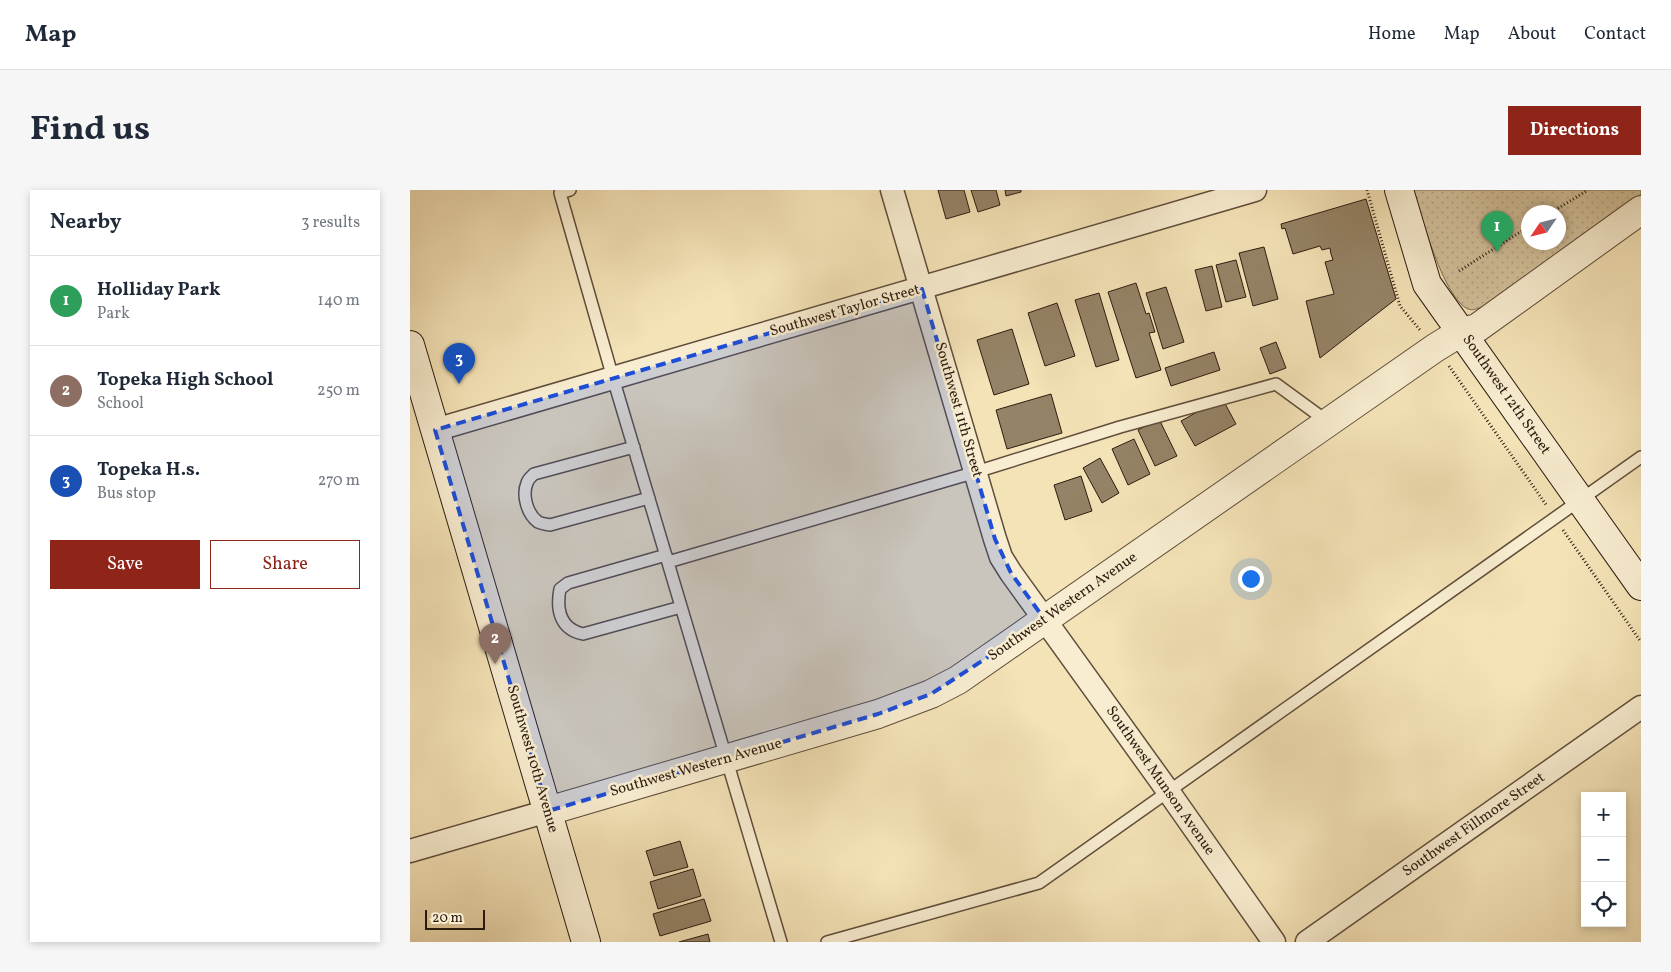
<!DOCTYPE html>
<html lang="en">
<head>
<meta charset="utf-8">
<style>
	body { margin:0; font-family:Vollkorn,serif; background:#f6f6f7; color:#1f2937 }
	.controls { position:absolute; right:15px; bottom:15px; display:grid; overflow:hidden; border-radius:0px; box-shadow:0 2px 8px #0003 }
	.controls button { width:45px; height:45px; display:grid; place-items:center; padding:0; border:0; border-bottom:1px solid #e0e1e3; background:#fff; color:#1f2937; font:25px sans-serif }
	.compass { position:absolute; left:1111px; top:15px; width:45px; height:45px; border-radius:50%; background:#fff; box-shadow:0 2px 8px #0003; rotate:235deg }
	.scale { position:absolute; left:15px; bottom:12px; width:60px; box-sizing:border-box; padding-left:5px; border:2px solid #2e1b10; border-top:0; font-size:14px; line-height:18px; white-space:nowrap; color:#2e1b10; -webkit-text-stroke:4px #f8edd0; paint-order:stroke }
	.you { position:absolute; left:840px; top:388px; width:18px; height:18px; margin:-12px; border:4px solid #fff; border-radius:50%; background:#1a73e8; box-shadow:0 0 0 8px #1a73e833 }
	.badge { display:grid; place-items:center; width:32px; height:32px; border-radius:50%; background:#8f2418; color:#fff; font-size:16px; font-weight:700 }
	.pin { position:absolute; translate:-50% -41px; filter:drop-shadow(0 1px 2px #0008) }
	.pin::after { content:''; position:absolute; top:26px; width:18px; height:15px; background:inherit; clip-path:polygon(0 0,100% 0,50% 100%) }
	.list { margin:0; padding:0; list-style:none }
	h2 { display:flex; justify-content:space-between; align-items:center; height:65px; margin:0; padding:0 20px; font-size:21px }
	h2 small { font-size:16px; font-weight:400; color:#747a83 }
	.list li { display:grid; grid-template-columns:32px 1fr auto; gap:15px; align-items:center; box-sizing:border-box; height:90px; padding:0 20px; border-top:1px solid #e0e1e3 }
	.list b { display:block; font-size:19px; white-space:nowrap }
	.list p { margin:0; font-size:16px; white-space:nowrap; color:#747a83 }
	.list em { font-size:16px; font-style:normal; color:#747a83 }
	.actions { display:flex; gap:10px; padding:15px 20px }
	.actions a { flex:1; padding:11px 0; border:1px solid #8f2418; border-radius:0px; text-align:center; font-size:18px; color:#8f2418 }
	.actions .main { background:#8f2418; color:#fff }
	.icon { flex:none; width:28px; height:28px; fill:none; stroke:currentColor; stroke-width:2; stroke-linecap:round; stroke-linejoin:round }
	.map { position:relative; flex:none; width:1231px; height:752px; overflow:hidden; border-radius:0px }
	header { display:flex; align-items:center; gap:30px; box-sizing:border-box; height:70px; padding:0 25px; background:#fff; border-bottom:1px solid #e0e1e3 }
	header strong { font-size:24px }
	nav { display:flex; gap:28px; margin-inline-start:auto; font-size:18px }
	.intro { display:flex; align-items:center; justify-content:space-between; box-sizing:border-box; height:120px; padding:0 30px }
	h1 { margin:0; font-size:35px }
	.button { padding:12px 22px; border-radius:0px; background:#8f2418; color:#fff; font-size:18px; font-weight:700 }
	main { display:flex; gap:30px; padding:0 30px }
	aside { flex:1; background:#fff; border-radius:0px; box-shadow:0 2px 8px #0003 }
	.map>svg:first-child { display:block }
</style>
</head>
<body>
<header>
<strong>Map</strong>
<nav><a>Home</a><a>Map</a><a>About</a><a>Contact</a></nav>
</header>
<div class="intro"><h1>Find us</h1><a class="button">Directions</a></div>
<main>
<aside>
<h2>Nearby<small>3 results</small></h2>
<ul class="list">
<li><span class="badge" style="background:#2e9e5b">1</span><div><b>Holliday Park</b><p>Park</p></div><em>140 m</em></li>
<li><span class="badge" style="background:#8d6e63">2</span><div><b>Topeka High School</b><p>School</p></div><em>250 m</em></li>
<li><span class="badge" style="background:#1a4fb4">3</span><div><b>Topeka H.s.</b><p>Bus stop</p></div><em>270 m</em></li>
</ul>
<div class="actions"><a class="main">Save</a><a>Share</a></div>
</aside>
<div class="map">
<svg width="1231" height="752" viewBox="0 0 1231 752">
	<defs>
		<pattern id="green-dots" width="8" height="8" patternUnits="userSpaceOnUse" patternTransform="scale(1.25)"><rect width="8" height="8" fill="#d2c19b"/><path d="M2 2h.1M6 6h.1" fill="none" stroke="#b5a584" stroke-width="1.8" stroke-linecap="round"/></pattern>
	</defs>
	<rect width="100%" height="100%" fill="#f4e3b7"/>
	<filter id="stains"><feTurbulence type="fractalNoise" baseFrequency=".004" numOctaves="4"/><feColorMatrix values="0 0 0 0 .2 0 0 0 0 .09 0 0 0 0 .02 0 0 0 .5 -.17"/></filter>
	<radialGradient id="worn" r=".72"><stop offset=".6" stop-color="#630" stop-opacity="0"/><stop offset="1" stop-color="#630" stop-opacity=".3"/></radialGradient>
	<path fill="url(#green-dots)" stroke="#806e56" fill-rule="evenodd" d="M1003,0H1231V4L1073,117C1068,118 1063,121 1058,119C1034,109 1011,25 1003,0ZM1118,22H1148V52H1118Z"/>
	<path fill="#958367" stroke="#2e1b10" d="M528,0H554L560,22L536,29Z
		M561,0H586L590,15L568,22Z
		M595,0H611V2L596,6Z
		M956,9L986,109L910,168L896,111L924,104L915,72L923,70L921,64L920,58L912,60L910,56L883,64L875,38L872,39L871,34Z
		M854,57L868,109L843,116L829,63Z
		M826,70L836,107L816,112L806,75Z
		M802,76L812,117L796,121L785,80Z
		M726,93L736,124L739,123L745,142L739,143L751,180L726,188L698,102Z
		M756,97L774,152L753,159L736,103Z
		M689,103L709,170L686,177L665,110Z
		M647,113L665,166L635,176L618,123Z
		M602,139L619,194L584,205L567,150Z
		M866,152L876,178L860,184L850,158Z
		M804,162L810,180L761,196L755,178Z
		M641,204L652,243L597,259L586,220Z
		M812,208L826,234L785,256L771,231Z
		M749,229L767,266L745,276L728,240Z
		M724,249L740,284L718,295L702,259Z
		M690,268L709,303L692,313L673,278Z
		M671,286L682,321L655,330L644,295Z
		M270,651L278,677L244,686L236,661Z
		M283,679L291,706L248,719L240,692Z
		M294,709L301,731L250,746L243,724Z
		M298,744L300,752H269Z"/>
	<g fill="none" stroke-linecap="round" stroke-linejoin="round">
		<defs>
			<path id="service" d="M160,0L150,3L203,188L371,752
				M224,257L124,284C121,287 118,289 117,293C112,305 117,324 128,332C132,334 136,334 140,335L239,308
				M256,365L158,393L150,399C146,420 150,439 173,444L271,417
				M258,372L566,282L710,237L866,194L918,232
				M417,752L629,693L1231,267"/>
			<path id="minor" d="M482,0L585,349L591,367L601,383L758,601L864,752
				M25,240L845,0
				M0,661L138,621
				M897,752L1231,517"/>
			<path id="tertiary" d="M138,621L468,524L521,504L548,490L1025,158L1051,142L1067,138L1231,20"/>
			<path id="secondary" d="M989,0L1017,94L1231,396
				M0,155L176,752"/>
		</defs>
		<use href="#service" stroke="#604d3a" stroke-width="14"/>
		<use href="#minor" stroke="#604d3a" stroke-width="25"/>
		<use href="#tertiary" stroke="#604d3a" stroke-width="30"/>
		<use href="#secondary" stroke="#2e1b10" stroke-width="30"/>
		<path stroke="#2e1b10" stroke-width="3" stroke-dasharray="1 2.5" stroke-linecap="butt" d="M957,0L990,116L1010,140
			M1142,22L1178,0
			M1049,81L1118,37
			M1039,176L1137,316
			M1153,340L1231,452"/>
		<use href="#service" stroke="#f8edd0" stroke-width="11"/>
		<use href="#minor" stroke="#f8edd0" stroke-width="22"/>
		<use href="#tertiary" stroke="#f8edd0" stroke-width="28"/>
		<use href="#secondary" stroke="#f8edd0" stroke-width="28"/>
	</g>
	<path fill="#1d4ed8" fill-opacity="0.2" stroke="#1d4ed8" stroke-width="4" stroke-dasharray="10 6" stroke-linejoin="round" d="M512,99L585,349L601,383L635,430L521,504L468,524L138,621L25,240Z"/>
	<g text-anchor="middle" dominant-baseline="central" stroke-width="5" stroke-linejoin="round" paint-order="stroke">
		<g font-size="15" fill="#2e1b10" stroke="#f8edd0">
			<text transform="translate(435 121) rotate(-16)">Southwest Taylor Street</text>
			<text transform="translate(1096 205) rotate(55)">Southwest 12th Street</text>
			<text transform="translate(548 220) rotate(74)">Southwest 11th Street</text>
			<text transform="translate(653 417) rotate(-35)">Southwest Western Avenue</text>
			<text transform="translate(122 569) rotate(74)">Southwest 10th Avenue</text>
			<text transform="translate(286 578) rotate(-16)">Southwest Western Avenue</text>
			<text transform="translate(750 591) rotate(55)">Southwest Munson Avenue</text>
			<text transform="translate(1064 635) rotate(-35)">Southwest Fillmore Street</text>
		</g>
	</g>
	<rect width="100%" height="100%" filter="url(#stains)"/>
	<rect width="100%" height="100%" fill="url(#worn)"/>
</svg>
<div class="controls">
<button>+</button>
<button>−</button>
<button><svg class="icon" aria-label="locate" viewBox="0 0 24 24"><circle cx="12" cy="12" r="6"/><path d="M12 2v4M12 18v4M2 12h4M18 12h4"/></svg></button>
</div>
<svg class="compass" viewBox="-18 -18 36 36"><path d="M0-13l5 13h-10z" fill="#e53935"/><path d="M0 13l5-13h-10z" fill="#747a83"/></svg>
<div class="scale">20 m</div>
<div class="you"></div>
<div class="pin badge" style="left:1087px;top:62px;background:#2e9e5b">1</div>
<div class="pin badge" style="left:85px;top:474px;background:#8d6e63">2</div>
<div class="pin badge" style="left:49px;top:194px;background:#1a4fb4">3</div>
</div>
</main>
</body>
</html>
